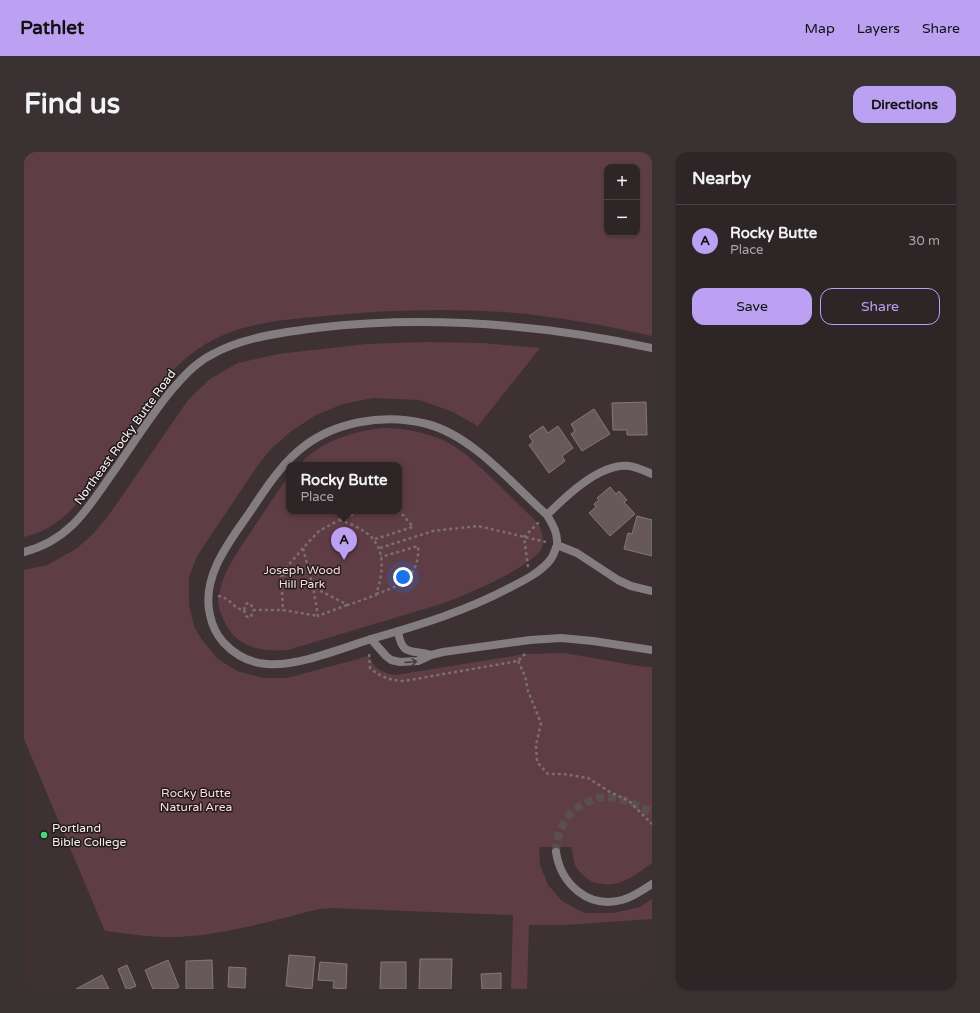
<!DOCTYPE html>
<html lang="en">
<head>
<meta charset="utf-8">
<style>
	body { margin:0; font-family:"Varela Round",sans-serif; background:#3a3133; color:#f1f3f6 }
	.controls { position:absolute; right:12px; top:12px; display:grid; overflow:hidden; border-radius:8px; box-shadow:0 1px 3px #0004 }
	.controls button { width:36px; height:36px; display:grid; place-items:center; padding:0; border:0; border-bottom:1px solid #494244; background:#2e2527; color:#f1f3f6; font:20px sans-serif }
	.you { position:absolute; left:379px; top:425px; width:14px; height:14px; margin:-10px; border:3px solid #fff; border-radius:50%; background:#1a73e8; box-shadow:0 0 0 6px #1a73e833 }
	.badge { display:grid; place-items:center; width:26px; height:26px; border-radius:50%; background:#bca0f2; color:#111; font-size:13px; font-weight:700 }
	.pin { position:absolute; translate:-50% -33px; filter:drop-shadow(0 1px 2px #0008) }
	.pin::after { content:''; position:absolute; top:21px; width:14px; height:12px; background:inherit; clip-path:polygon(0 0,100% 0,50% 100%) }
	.popup { position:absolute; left:262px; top:310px; width:116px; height:52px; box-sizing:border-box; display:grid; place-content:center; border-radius:8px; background:#2e2527; filter:drop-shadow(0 1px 3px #0005); font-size:13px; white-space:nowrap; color:#a7a5a7 }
	.popup b { font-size:15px; color:#f1f3f6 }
	.popup::after { content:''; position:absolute; left:50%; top:100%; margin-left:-8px; border:8px solid transparent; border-top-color:#2e2527 }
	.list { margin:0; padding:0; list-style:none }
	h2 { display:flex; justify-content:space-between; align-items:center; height:52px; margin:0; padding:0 16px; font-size:17px }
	h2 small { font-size:13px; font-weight:400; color:#a7a5a7 }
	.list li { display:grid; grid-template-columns:26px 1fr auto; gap:12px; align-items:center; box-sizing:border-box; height:72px; padding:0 16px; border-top:1px solid #494244 }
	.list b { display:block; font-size:15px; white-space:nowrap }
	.list p { margin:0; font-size:13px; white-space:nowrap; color:#a7a5a7 }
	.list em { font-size:13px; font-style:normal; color:#a7a5a7 }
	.actions { display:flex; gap:8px; padding:12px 16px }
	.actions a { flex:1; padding:9px 0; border:1px solid #bca0f2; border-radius:12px; text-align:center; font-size:14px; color:#bca0f2 }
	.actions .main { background:#bca0f2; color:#111 }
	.map { position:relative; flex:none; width:628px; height:837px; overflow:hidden; border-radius:12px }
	header { display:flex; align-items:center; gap:24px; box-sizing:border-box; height:56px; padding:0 20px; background:#bca0f2; color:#111 }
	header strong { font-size:19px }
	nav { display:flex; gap:22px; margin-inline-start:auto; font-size:14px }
	.intro { display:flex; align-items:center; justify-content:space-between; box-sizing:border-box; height:96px; padding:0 24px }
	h1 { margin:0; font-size:28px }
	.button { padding:10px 18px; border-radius:12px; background:#bca0f2; color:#111; font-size:14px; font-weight:700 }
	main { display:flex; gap:24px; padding:0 24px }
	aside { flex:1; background:#2e2527; border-radius:12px; box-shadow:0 1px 3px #0004 }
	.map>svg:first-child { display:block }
</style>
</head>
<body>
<header>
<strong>Pathlet</strong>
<nav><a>Map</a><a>Layers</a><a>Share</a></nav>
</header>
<div class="intro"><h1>Find us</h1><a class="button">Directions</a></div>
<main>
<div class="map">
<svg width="628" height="837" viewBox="0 0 628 837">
	<rect width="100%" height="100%" fill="#3e3134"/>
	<path fill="#5f3d47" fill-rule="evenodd" d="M0,0H628V184C580,173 530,164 481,160C420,156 360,158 300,164C266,167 228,170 197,184C175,194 155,210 140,228C116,257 96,290 75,320C66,333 58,348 47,358C34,371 18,381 0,385ZM583,15H613V81H583Z
		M401,190L458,191L516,196L454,274L427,259L395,248L349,246L319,252L292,263L266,280L247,297L234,313L173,404L165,425V453L170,474L178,488L194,507L213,519L238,526H263L345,504C350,517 358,521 372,523L501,502L540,501L621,515H628V711C608,725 594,738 569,730C562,727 555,720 551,713C549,708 549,701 547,695H515L516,713L524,733L538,749L560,761H589L616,755L628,747V767L541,773H505L503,837H487L489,763L307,756L295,757C250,768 201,783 154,785C129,786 105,782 81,779L0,587V418L23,413L52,397L68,383L85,363L164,248L186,227L214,211L254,202L342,192Z
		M358,276C380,276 401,280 421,289C439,298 454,313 469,327C484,342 499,357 515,372C517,379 521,389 518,396C507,416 439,444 417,452L264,498C244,500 219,497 206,479C201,471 194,458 194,448C194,445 195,442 196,439C201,414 219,393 232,372C243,356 253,340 265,324V359H375V313H275C297,289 327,280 358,276Z"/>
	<path fill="#67585c" stroke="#86767a" d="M622,250L623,283H603V278H589L588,251Z
		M570,257L586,282L558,299L547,282L551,279L547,272Z
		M519,274L524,281L534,274L549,296L538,304L541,309L525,321L505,293L509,290L505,284Z
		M586,335L592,342L595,339L603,348L600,350L611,362L586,384L565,361L572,355L570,352L575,348L573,346Z
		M613,364L628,368V404L600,397L604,381L608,382Z
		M265,803L291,805L288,837L262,834Z
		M396,807H428L427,837H395Z
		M144,808L155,835L151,837H129L121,818Z
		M188,808L189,837H162V809Z
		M296,810L323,812L322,837L309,836L310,829L294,828Z
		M357,810H382V837H356Z
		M103,813L112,834L105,837H102L94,817Z
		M205,815L222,816L221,836L204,835Z
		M477,821V837H458L457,822Z
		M78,823L85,837H52Z"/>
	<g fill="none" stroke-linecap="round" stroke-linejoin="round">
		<path stroke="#5a4e50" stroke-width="8" stroke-dasharray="8 4" stroke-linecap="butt" d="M532,700C533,677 544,657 566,649C571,647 576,645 581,645C597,645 614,653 628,661"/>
		<path stroke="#796e70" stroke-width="2.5" stroke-dasharray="3 3" stroke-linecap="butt" d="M315,368C357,381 365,402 352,443L324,453L289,435L279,396L295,379Z
			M315,368L337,359
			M351,387L389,375L379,363L373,359
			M279,396L257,422L289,435L294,464L323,453
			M356,396L409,379L454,374L522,390
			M504,415L500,385L515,370
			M257,422L259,458L294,464
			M352,442C377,434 396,424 394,394L357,405
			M194,444C206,445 209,457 220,458L222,452L225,451L227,452L229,458H259
			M220,458L222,464L224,465H227L229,458
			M345,502L346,516C358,526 366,528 380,529L494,509L501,502L502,499
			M494,509L501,524L504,539L517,571L512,593L513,610L524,622H539L564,626L586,640L605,649L628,672"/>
		<path stroke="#847d7f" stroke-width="8" d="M523,363C542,344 576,311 605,314C613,315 621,319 628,322
			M347,487C319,496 272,515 243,512C226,511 211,503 199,490C193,483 188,473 186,463C177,425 205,390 226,360C240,339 254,317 273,300C308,269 360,261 403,272C449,284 488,332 523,363C529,373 534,381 533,393"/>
		<path stroke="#847d7f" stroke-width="8" d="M0,400C44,389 63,358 87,323C107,295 125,266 146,240C158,226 170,212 187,203C219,185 256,181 292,176C405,163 517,172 628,196
			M628,439L607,434L594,428L553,401L533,393C531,398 530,402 527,407C517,420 501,428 487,435C442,459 396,473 347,487L362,504L367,508L376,510L394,509L407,503L419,500L506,488L537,486L569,489L628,498
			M374,479C378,505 387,497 407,503
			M532,700C537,732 564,757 598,748C609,745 619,738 628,732"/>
	</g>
	<defs><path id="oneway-shaft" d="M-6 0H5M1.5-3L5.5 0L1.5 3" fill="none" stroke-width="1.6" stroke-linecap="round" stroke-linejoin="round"/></defs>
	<use stroke="#443d3f" href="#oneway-shaft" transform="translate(387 510) rotate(-5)"/>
	<circle fill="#47d779" stroke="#211b1c" stroke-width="1.5" cx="20" cy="683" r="4"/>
	<g text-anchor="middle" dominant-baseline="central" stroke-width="3" stroke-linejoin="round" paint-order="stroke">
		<g font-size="12" fill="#f9f0f2" stroke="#211b1c">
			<text transform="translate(101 285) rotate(-54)">Northeast Rocky Butte Road</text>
		</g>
		<g font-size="12" fill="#fcdae2" stroke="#211b1c">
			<text x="278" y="418">Joseph Wood<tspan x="278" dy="14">Hill Park</tspan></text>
			<text x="172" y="641">Rocky Butte<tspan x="172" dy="14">Natural Area</tspan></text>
		</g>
		<g font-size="12" fill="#f9f0f2" stroke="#211b1c" text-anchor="start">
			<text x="28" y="676">Portland<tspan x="28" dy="14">Bible College</tspan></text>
		</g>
	</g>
</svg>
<div class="controls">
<button>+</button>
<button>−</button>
</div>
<div class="you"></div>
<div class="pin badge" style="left:320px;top:408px">A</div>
<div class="popup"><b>Rocky Butte</b>Place</div>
</div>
<aside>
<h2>Nearby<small></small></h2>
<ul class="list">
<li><span class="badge">A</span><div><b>Rocky Butte</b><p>Place</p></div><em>30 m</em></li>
</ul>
<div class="actions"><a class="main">Save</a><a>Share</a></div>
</aside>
</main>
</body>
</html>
